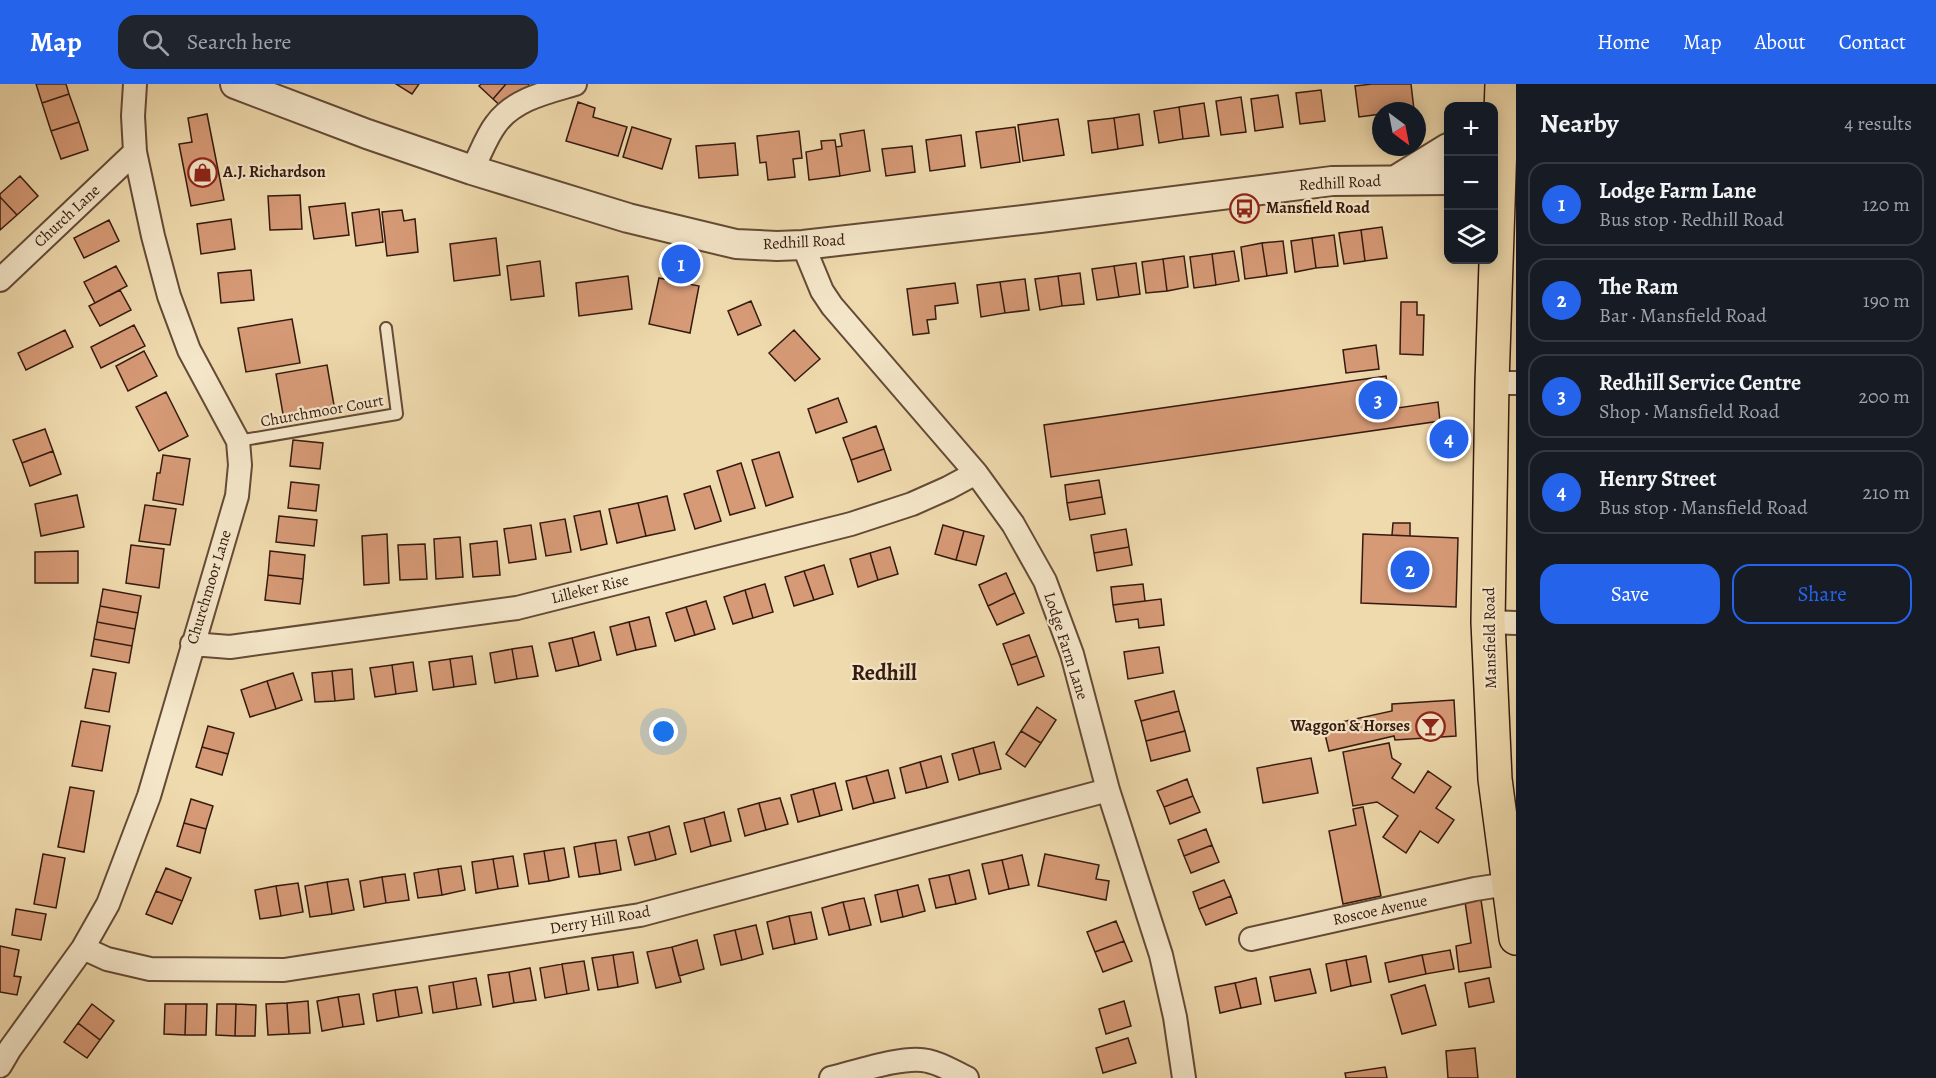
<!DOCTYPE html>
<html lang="en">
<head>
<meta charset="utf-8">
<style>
	body { margin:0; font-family:Alegreya,serif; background:#20242c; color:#f1f3f6 }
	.controls { position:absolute; right:18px; top:18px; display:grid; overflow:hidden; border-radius:12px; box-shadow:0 3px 15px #0003 }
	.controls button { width:54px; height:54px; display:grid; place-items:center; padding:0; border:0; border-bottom:2px solid #363941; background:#171b24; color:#f1f3f6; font:30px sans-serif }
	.compass { position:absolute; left:1372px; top:18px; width:54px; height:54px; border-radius:50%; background:#171b24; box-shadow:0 3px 15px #0003; rotate:148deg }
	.you { position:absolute; left:664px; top:648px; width:21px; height:21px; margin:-15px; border:4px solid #fff; border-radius:50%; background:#1a73e8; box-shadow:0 0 0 9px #1a73e833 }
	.badge { display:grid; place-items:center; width:39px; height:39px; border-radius:50%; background:#2563eb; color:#fff; font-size:20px; font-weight:700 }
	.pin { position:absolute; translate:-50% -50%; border:3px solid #fff; box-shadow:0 2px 6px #0006 }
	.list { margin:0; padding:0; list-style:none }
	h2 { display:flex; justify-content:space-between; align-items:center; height:78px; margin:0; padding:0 24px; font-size:26px }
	h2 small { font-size:20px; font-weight:400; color:#9ea1a6 }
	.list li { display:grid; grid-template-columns:39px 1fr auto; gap:18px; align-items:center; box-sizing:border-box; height:84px; margin:0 12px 12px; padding:0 12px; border:2px solid #363941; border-radius:18px }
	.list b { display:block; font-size:22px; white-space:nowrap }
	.list p { margin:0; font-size:20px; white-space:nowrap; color:#9ea1a6 }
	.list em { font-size:20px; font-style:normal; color:#9ea1a6 }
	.actions { display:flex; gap:12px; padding:18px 24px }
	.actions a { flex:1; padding:14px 0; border:2px solid #2563eb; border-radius:18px; text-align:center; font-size:21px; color:#2563eb }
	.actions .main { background:#2563eb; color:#fff }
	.icon { flex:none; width:33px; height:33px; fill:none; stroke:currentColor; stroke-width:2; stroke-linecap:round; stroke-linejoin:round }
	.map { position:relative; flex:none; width:1516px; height:994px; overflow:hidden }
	header { display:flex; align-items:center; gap:36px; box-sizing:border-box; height:84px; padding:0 30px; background:#2563eb; color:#fff }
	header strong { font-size:28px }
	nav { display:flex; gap:33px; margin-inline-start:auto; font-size:21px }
	.search { width:420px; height:54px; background:#20242c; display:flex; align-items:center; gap:15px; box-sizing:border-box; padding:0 21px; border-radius:18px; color:#9ea1a6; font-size:22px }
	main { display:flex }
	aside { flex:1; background:#171b24 }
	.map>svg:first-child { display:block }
</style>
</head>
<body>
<header>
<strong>Map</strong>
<div class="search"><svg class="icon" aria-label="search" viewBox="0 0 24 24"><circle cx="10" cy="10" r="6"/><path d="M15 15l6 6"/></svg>Search here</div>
<nav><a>Home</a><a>Map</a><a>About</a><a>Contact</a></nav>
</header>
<main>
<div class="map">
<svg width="1516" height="994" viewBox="0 0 1516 994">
	<rect width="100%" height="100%" fill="#efdaad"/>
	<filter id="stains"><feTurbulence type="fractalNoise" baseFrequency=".00333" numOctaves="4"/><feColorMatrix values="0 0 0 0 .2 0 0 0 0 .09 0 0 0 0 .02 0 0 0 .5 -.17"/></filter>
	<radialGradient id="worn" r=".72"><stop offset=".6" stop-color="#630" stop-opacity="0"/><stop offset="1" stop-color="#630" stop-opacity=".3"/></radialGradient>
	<path fill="#d69a76" stroke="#351a0f" stroke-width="1.5" d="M36,0H66L69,10L42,19Z
		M396,0H419L412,10Z
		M481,0H506L493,15L479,2Z
		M506,0H528L530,2L506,27L493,15Z
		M1372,0H1411L1414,26L1381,27V30L1359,33L1355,2Z
		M1321,6L1325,37L1300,40L1296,9Z
		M69,10L79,38L51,47L42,19Z
		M1278,11L1283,43L1255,47L1251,15Z
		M1241,13L1246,48L1221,51L1216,17Z
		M578,18L595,24L593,33L627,43L618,72L566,57Z
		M1204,19L1209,52L1183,55L1179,23Z
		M1179,23L1183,55L1159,59L1154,27Z
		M207,30L224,116L191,122L179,60L192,58L188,34Z
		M1139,30L1143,61L1118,65L1114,34Z
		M1114,34L1118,65L1092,69L1088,37Z
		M1058,35L1064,71L1023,77L1018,41Z
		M79,38L88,66L61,75L51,47Z
		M632,43L671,55L662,85L623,73Z
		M1015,43L1020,78L981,84L976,48Z
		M864,46L870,87L840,92L836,63L842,62L840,50Z
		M799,47L802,74L793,75L795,93L768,96L766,78L760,79L757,52Z
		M961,51L965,82L930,87L926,56Z
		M835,56L840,92L809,96L806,68L822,65L821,57Z
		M735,59L738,91L699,94L696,62Z
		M912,62L915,88L886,92L882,65Z
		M20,92L38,112L17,131L0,113V110Z
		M300,111L302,145L270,146L268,112Z
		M0,113L17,131L0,146Z
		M345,119L349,151L314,155L309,123Z
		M379,125L383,158L356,162L352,129Z
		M402,126L404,137L415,135L418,168L387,172L382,128Z
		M231,135L235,165L201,170L197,140Z
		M109,136L119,157L84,174L74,154Z
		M1382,143L1387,174L1365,177L1361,146Z
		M1361,146L1365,177L1344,180L1339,149Z
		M1334,151L1338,182L1316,184L1312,154Z
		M496,154L500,191L454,197L450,160Z
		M1312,154L1316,184L1295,188L1291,157Z
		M1283,157L1287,189L1267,192L1262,159Z
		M1262,159L1267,192L1245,195L1241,163Z
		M1234,167L1239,197L1216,201L1212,170Z
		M1212,170L1216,201L1194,204L1190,173Z
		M1184,172L1188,203L1167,207L1163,175Z
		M1163,175L1167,207L1146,209L1142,178Z
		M540,177L544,212L511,216L507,182Z
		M1136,179L1140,210L1119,213L1114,182Z
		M116,182L127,202L95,219L84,198Z
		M1114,182L1119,213L1097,216L1092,185Z
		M251,186L254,216L221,219L218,189Z
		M1080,189L1084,220L1062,222L1058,192Z
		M628,192L632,225L579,232L576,199Z
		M1058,192L1062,222L1040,226L1035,195Z
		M659,194L699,202L690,249L649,240Z
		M1025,195L1029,226L1005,229L1000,198Z
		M1000,198L1005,229L981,233L977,201Z
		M955,199L958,219L935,222L936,235L927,236L929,249L913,251L907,205Z
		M120,206L131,226L100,242L89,222Z
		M751,217L761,241L738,251L728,227Z
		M1401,218H1417V231H1424L1423,271L1400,270Z
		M292,235L300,279L246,288L238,244Z
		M134,241L145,262L101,284L91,263Z
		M65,246L73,263L26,286L18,269Z
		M794,246L820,275L795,297L769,269Z
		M1376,261L1379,285L1346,289L1343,266Z
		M144,267L157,292L128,307L116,282Z
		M327,281L335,327L284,336L276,290Z
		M1386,292L1391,325L1438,318L1440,337L1051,393L1044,341Z
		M166,308L188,352L159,367L136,323Z
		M838,314L847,338L816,349L808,325Z
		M876,342L884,365L851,376L843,354Z
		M45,345L53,367L22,379L13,356Z
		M293,356L323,359L320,385L290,382Z
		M884,365L891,386L858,398L851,376Z
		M53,367L61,390L30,402L22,379Z
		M779,368L793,413L766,422L752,376Z
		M163,371L190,375L183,421L153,416L157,389H160Z
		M741,379L755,424L730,431L717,387Z
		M1099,396L1102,413L1067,419L1065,401Z
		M291,398L319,401L316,427L288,424Z
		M710,402L721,437L695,445L684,410Z
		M77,411L84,443L41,452L35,420Z
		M667,412L675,446L646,452L638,419Z
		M1102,413L1105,430L1070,436L1067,419Z
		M638,419L646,452L617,459L609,425Z
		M145,421L176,425L170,461L139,457Z
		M600,427L607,460L581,466L574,432Z
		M279,432L317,436L314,462L276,458Z
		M565,435L571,468L546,472L540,439Z
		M1393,439H1410V452L1392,451Z
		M531,441L536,475L509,479L504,445Z
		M943,441L964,447L956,476L935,470Z
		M1126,445L1129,463L1094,469L1091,451Z
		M964,447L984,452L976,481L956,476Z
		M387,450L389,499L364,501L362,452Z
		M1363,450L1458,454L1456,523L1361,519Z
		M460,453L463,493L436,495L434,455Z
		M497,457L500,491L473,493L470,460Z
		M425,460L427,495L400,496L398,461Z
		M131,461L164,465L159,504L126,499Z
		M890,463L898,490L878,496L870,469Z
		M1129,463L1132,481L1097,487L1094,469Z
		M78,467V499H35V468Z
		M270,467L305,471L303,495L268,491Z
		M870,469L878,496L858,503L850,475Z
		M824,481L833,510L814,516L804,487Z
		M804,487L814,516L794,522L785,493Z
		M1006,489L1015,509L988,522L979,501Z
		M268,491L303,495L300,520L265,516Z
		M765,500L773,528L753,534L745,506Z
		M1143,500L1145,517L1113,521L1111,503Z
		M103,505L141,512L138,529L100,522Z
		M745,506L753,534L733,540L724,513Z
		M1015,509L1024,529L997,541L988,522Z
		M1161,515L1164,541L1139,544L1138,535L1116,538L1113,521Z
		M706,517L715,545L695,551L686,523Z
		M100,522L138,529L135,545L97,538Z
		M686,523L695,551L675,557L666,529Z
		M649,533L656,562L636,566L629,538Z
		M97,538L135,545L132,562L94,555Z
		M629,538L636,566L617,571L610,543Z
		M594,548L601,576L579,582L572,554Z
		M1029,551L1037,572L1011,581L1003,560Z
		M572,554L579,582L556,587L549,559Z
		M94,555L132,562L129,579L91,572Z
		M532,562L538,592L517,595L512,565Z
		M1159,563L1163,589L1128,595L1124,568Z
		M512,565L517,595L495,599L490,569Z
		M472,572L476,600L454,603L450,575Z
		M1037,572L1044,592L1018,601L1011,581Z
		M450,575L454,603L433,606L429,578Z
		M413,578L417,607L396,610L392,581Z
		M392,581L396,610L375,613L370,584Z
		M93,585L116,589L109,628L85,624Z
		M352,585L354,615L335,617L332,587Z
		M332,587L335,617L315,618L312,589Z
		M293,589L302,616L276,625L267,597Z
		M267,597L276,625L250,633L241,606Z
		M1174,607L1179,627L1141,637L1135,617Z
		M1454,616L1456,652L1395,656L1394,652L1329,667L1323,642L1392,627V620Z
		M1037,623L1056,636L1041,659L1021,647Z
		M1179,627L1185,647L1146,657L1141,637Z
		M81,637L110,642L102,687L72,682Z
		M208,642L234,649L228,670L202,663Z
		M1021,647L1041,659L1025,683L1006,670Z
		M1185,647L1190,667L1151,677L1146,657Z
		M994,658L1001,685L980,690L973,664Z
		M1389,659L1392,674L1401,680L1392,694L1414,709L1428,687L1451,703L1436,724L1454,736L1438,759L1420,747L1406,769L1383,753L1398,732L1377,718L1353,722L1343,668Z
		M202,663L228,670L222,691L196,683Z
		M973,664L980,690L959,696L952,670Z
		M941,672L948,698L927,704L920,678Z
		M1311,674L1318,709L1263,719L1257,684Z
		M920,678L927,704L906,709L900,684Z
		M888,686L895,714L874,719L866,692Z
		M866,692L874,719L853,725L846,697Z
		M1187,695L1193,712L1164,723L1157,707Z
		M835,699L842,726L820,732L813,705Z
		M70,703L94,707L84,768L58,763Z
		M813,705L820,732L798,738L791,711Z
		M1193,712L1200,728L1170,740L1164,723Z
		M780,714L788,740L766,746L759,719Z
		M191,715L213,722L206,745L184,739Z
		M759,719L766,746L745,752L738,725Z
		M1363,723L1381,812L1343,820L1329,747L1356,741L1353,725Z
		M724,728L731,757L711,762L704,734Z
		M704,734L711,762L691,768L684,739Z
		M184,739L206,745L200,769L177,762Z
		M669,742L676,770L656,776L649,748Z
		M1206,745L1212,761L1184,772L1178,756Z
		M649,748L656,776L635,781L628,753Z
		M616,756L621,786L600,790L595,759Z
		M595,759L600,790L579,793L574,763Z
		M1212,761L1219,778L1191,789L1184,772Z
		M564,764L569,793L549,797L544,767Z
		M544,767L549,797L529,800L524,770Z
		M43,770L65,774L56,824L34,820Z
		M1045,770L1099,781L1096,795L1109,797L1106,816L1038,802Z
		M1022,771L1029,801L1009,805L1002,776Z
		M513,772L518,802L498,805L493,775Z
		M493,775L498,805L476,809L472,778Z
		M1002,776L1009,805L989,810L982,780Z
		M461,782L465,806L442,811L438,785Z
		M166,784L191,794L182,817L156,807Z
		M438,785L442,811L418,814L414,789Z
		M969,786L976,815L956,820L949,791Z
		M405,790L409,816L386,819L382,793Z
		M949,791L956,820L936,824L929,795Z
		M382,793L386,819L364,823L360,797Z
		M348,795L354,826L332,830L327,798Z
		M1224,796L1231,812L1199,825L1193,808Z
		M327,798L332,830L310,833L305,802Z
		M298,799L303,828L281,832L276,802Z
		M918,801L925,827L903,833L897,806Z
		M276,802L281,832L260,835L255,806Z
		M897,806L903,833L881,838L875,811Z
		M156,807L182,817L172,840L146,830Z
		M1480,809L1491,883L1459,888L1456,862L1471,859L1464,811Z
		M1231,812L1237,829L1206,841L1199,825Z
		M864,814L871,841L850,846L843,818Z
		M843,818L850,846L829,851L822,824Z
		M16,825L46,830L41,856L12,851Z
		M811,828L817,855L795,860L789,832Z
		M789,832L795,860L773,865L767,838Z
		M1116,837L1124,857L1095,868L1087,848Z
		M756,841L763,870L742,876L735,846Z
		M735,846L742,876L721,881L714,851Z
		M697,856L704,885L679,892L672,863Z
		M1124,857L1132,877L1103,888L1095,868Z
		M0,862L19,866L14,892L21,893L17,911L0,908Z
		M672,863L681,898L656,904L647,868Z
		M1450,866L1454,885L1426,890L1422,871Z
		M633,868L638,899L618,903L613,871Z
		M613,871L618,903L598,906L592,874Z
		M1422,871L1426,890L1389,898L1385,879Z
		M1366,872L1371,898L1351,902L1346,876Z
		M1346,876L1351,902L1331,907L1326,880Z
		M584,877L589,906L567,910L562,880Z
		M562,880L567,910L545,914L540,884Z
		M530,884L536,916L514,919L509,888Z
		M1310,885L1316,909L1275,917L1270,893Z
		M509,888L514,919L493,923L488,891Z
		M476,894L481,921L457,925L453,898Z
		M1256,894L1261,920L1241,924L1235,899Z
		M1489,894L1494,918L1469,923L1465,899Z
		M453,898L457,925L433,929L429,902Z
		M1235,899L1241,924L1220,929L1215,903Z
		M1425,901L1436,941L1402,950L1391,911Z
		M417,903L422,929L399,933L395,906Z
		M395,906L399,933L377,937L373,910Z
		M359,910L364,940L343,943L338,913Z
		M338,913L343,943L322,947L317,917Z
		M308,917L310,949L289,950L287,919Z
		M1124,917L1131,942L1106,950L1099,925Z
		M287,919L289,950L268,951L266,920Z
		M92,920L114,937L100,956L78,939Z
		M165,920H186L185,951L164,950Z
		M186,920H207L206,951H185Z
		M217,920H236L235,952L216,951Z
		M236,920L256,921L255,952H235Z
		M78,939L100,956L87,974L64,958Z
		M1128,954L1136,979L1103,989L1096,964Z
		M1475,964L1478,994H1448L1446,967Z
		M1385,983L1387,994H1346L1345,989Z"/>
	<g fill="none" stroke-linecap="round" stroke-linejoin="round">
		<defs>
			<path id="service" d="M238,357L397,330L386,244"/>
			<path id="minor" d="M472,86C480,71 486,53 496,40C514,15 548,8 575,0
				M803,161L822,207L832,222L976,389L1013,440L1045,497L1072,570L1108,706L1161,871L1175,933L1184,994
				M0,196L135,68
				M1492,299H1516
				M1488,538L1516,539
				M192,560L230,563L517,524L851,440L912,420L948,404L976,389
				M1251,855L1475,805L1508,800
				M83,864L107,875L150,885L284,886L640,831L1108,706
				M0,982L10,965L83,864L108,820L149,712L237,412L240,381L238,357L189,266L169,212L153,152L135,68L133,32L135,0
				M831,994C856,988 904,971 928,977C942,980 954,988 967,994"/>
			<path id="tertiary" d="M235,0L367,50L472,86L628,134L736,160L777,162L803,161L1040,134L1332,97L1448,96
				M1396,96L1448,64"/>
			<path id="trunk" d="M1502,0L1492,299L1488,538L1495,695L1516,854"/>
		</defs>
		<use href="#service" stroke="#644a36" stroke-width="14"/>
		<use href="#minor" stroke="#644a36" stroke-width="26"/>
		<use href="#tertiary" stroke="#644a36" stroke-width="32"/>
		<use href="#trunk" stroke="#351a0f" stroke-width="36"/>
		<use href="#service" stroke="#f5e7ca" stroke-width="10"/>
		<use href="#minor" stroke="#f5e7ca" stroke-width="22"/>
		<use href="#tertiary" stroke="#f5e7ca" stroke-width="28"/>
		<use href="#trunk" stroke="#efdaad" stroke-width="33"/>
	</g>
	<defs>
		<symbol id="shop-ring" viewBox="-11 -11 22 22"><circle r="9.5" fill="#f5e7ca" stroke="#8f2418" stroke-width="1.5"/><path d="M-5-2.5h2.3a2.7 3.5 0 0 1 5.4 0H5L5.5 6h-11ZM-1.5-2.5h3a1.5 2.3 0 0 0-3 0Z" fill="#8f2418"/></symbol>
		<symbol id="bus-ring" viewBox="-11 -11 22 22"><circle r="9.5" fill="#f5e7ca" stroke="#8f2418" stroke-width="1.5"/><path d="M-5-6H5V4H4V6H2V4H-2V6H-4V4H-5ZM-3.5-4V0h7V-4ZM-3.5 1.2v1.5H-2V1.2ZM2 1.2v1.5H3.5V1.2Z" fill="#8f2418"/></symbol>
		<symbol id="bar-ring" viewBox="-11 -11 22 22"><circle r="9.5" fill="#f5e7ca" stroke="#8f2418" stroke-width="1.5"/><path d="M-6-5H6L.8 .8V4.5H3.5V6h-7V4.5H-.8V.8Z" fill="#8f2418"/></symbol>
	</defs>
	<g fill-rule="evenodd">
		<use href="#shop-ring" x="186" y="72" width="33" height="33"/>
		<use href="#bus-ring" x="1228" y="108" width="33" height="33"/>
		<use href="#bar-ring" x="1414" y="626" width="33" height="33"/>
	</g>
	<g text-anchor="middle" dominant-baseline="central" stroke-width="4.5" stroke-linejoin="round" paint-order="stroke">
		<g font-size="16" font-weight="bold" fill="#351a0f" stroke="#f5e7ca" text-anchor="start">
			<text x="223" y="88">A.J. Richardson</text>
			<text x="1266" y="124">Mansfield Road</text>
			<text x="1410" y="642" text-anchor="end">Waggon &amp; Horses</text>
		</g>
		<g font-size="16" fill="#351a0f" stroke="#f5e7ca">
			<text transform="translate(1340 99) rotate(-3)">Redhill Road</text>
			<text transform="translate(67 132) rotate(-43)">Church Lane</text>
			<text transform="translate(804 158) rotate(-3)">Redhill Road</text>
			<text transform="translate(322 327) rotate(-10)">Churchmoor Court</text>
			<text transform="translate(209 503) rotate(-73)">Churchmoor Lane</text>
			<text transform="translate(590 505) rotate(-14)">Lilleker Rise</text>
			<text transform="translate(1490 554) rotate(-91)">Mansfield Road</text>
			<text transform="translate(1066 562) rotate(72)">Lodge Farm Lane</text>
			<text transform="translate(1380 826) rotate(-12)">Roscoe Avenue</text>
			<text transform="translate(600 836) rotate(-10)">Derry Hill Road</text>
		</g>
		<g font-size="22" font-weight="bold" fill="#351a0f" stroke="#f5e7ca">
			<text x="884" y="589">Redhill</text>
		</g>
	</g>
	<rect width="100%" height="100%" filter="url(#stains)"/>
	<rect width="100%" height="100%" fill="url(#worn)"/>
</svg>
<div class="controls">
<button>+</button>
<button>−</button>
<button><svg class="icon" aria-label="layers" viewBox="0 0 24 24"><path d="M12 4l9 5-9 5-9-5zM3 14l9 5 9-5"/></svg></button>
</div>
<svg class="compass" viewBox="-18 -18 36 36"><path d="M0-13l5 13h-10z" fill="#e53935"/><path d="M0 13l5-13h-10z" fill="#9ea1a6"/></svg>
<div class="you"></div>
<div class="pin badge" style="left:681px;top:180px">1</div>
<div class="pin badge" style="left:1410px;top:486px">2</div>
<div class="pin badge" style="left:1378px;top:316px">3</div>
<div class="pin badge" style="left:1449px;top:355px">4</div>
</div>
<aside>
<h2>Nearby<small>4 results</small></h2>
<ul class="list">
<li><span class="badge">1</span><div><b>Lodge Farm Lane</b><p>Bus stop · Redhill Road</p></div><em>120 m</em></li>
<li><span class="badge">2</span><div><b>The Ram</b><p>Bar · Mansfield Road</p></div><em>190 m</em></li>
<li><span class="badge">3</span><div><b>Redhill Service Centre</b><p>Shop · Mansfield Road</p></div><em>200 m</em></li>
<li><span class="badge">4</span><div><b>Henry Street</b><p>Bus stop · Mansfield Road</p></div><em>210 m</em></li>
</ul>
<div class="actions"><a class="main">Save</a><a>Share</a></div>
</aside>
</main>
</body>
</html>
